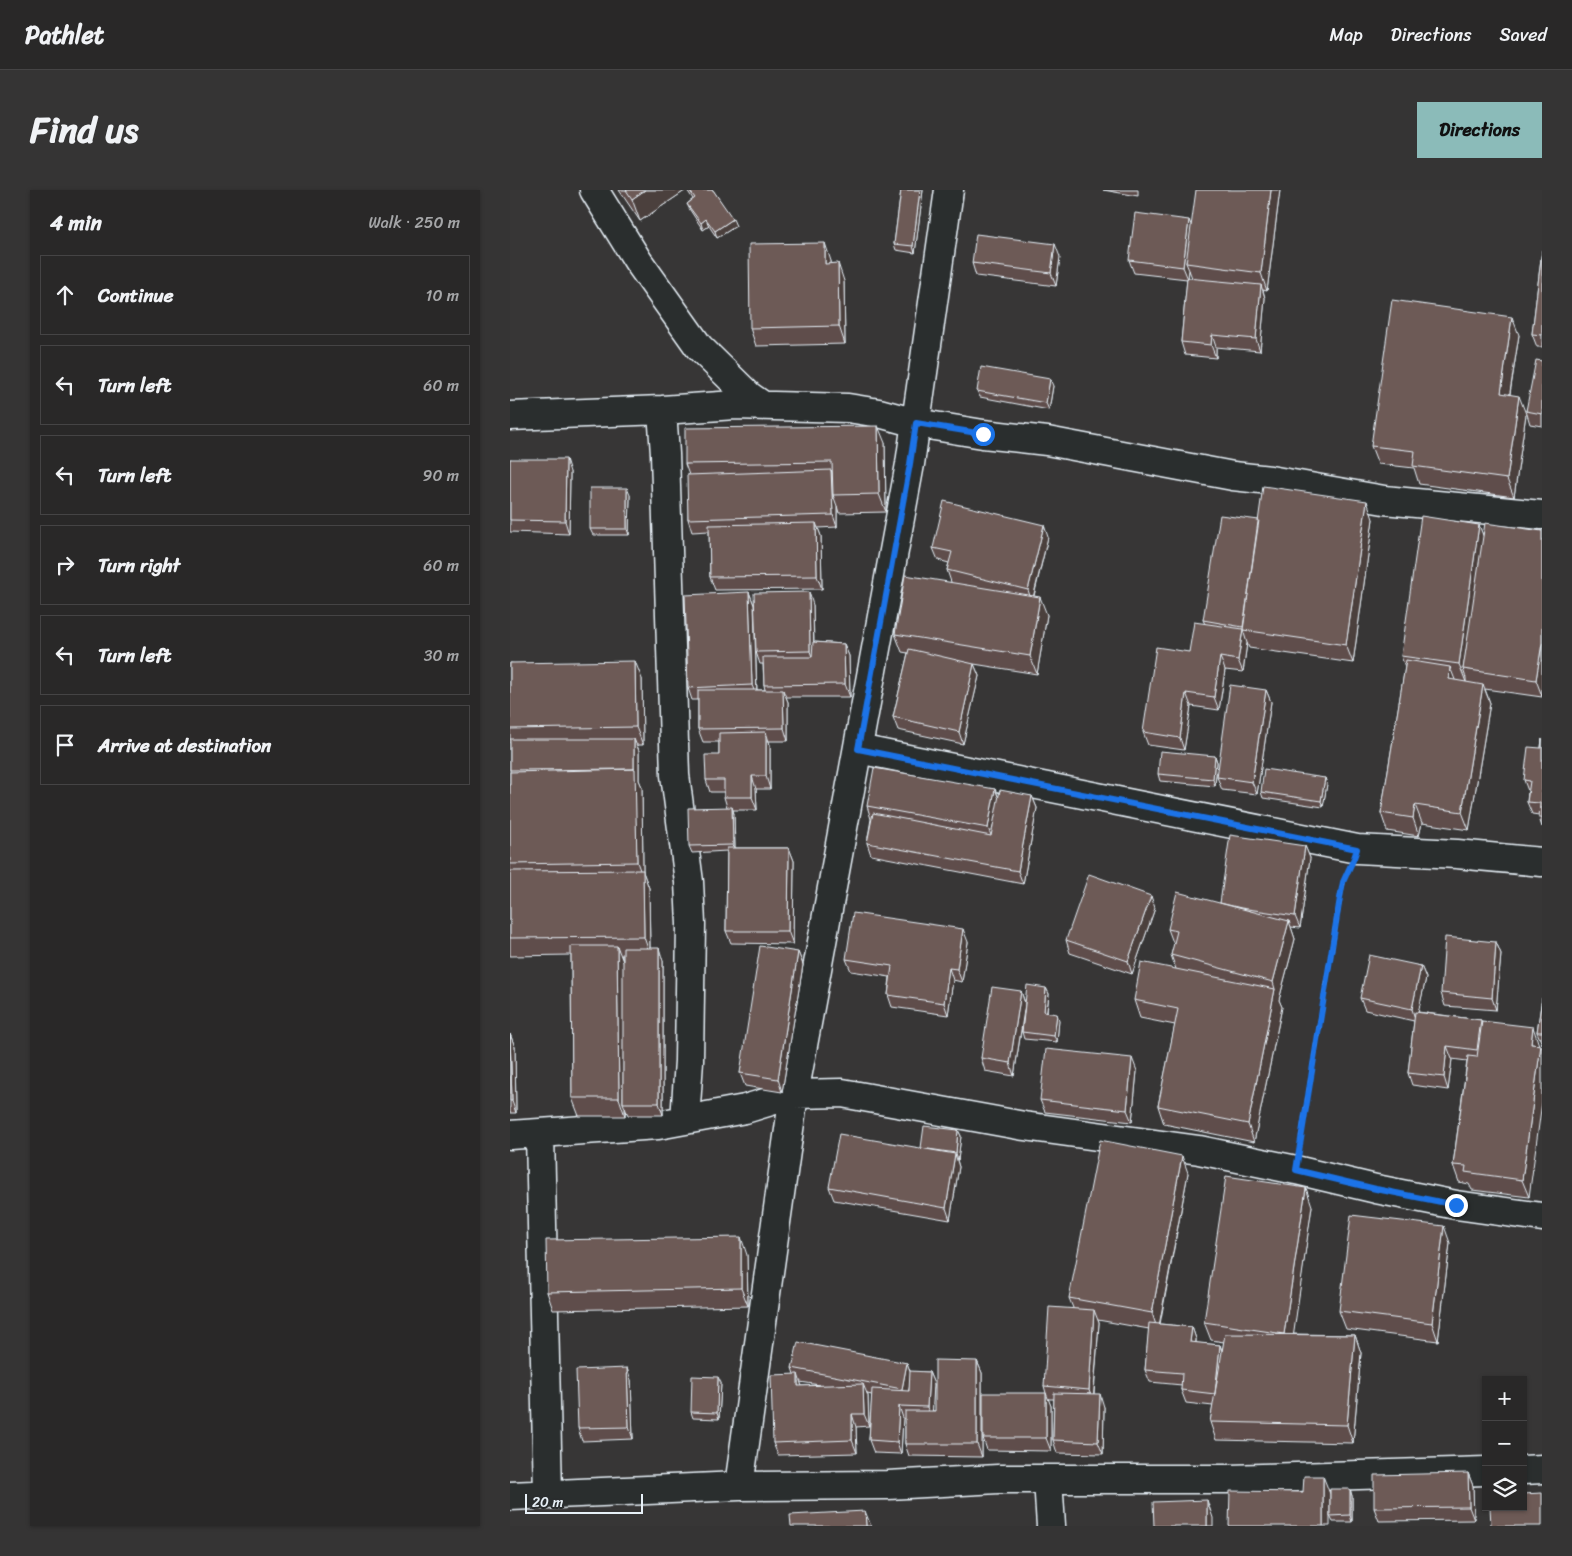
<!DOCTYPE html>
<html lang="en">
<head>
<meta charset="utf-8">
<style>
	body { margin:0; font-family:Sriracha,sans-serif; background:#353434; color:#f1f3f6 }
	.controls { position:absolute; right:15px; bottom:15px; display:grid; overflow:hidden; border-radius:0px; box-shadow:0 1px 4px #0004 }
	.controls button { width:45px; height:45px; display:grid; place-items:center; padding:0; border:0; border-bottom:1px solid #454445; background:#292828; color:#f1f3f6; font:25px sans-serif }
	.scale { position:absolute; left:15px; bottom:12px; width:118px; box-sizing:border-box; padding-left:5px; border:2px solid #e8f1f8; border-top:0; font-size:14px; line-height:18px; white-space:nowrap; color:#e8f1f8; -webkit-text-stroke:4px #2a2d2e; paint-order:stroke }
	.stop { position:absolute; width:15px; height:15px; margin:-11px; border:4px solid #1a73e8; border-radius:50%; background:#fff }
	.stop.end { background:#1a73e8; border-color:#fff; box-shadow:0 1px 5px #0008 }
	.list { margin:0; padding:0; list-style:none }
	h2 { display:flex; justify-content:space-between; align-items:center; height:65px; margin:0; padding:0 20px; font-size:21px }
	h2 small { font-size:16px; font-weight:400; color:#a5a6a8 }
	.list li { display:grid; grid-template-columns:32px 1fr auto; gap:15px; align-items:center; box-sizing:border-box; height:80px; margin:0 10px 10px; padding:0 10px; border:1px solid #454445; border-radius:0px }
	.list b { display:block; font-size:19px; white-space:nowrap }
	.list em { font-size:16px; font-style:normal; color:#a5a6a8 }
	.icon { flex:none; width:28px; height:28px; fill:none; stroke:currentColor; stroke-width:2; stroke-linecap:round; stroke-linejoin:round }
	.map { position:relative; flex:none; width:1032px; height:1336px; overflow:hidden; border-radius:0px }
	header { display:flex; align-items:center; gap:30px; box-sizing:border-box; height:70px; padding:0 25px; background:#292828; border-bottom:1px solid #454445 }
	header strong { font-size:24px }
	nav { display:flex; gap:28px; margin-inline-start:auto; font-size:18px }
	.intro { display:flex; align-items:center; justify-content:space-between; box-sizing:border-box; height:120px; padding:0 30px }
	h1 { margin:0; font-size:35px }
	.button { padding:12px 22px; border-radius:0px; background:#8bbbb9; color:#111; font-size:18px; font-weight:700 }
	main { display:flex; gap:30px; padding:0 30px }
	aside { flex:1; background:#292828; border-radius:0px; box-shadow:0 1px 4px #0004 }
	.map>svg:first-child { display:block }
</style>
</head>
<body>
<header>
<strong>Pathlet</strong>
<nav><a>Map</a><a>Directions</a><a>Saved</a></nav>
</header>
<div class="intro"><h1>Find us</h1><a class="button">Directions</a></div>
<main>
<aside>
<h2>4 min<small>Walk · 250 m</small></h2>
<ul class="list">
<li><svg class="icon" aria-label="ahead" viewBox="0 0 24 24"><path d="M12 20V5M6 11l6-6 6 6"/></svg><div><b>Continue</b></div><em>10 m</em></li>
<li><svg class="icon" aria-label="left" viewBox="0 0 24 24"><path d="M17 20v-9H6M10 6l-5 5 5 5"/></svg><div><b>Turn left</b></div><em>60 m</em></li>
<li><svg class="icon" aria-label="left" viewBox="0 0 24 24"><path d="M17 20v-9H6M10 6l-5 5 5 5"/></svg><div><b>Turn left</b></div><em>90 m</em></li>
<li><svg class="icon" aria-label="right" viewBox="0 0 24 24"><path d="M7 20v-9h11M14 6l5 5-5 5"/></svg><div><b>Turn right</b></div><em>60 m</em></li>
<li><svg class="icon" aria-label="left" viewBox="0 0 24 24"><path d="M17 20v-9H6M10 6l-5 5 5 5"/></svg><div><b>Turn left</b></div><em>30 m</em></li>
<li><svg class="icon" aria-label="arrive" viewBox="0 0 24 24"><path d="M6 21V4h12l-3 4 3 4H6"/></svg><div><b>Arrive at destination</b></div></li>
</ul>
</aside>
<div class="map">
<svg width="1032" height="1336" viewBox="0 0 1032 1336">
	<rect width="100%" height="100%" fill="#373636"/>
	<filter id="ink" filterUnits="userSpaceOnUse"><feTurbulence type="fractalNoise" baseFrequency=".02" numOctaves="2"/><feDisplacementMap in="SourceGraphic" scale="10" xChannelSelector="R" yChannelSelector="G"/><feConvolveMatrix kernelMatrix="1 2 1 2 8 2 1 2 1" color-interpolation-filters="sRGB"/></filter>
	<g filter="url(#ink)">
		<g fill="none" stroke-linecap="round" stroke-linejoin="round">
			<defs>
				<path id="minor" d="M84,0L128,71L189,157L239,206L252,215
					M152,220L155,264L165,585L179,692L181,734L179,871L175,930
					M0,226L152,220L225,215L338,218L369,223L406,233L473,244L537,251L723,286L760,290L874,310L1032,325
					M348,559L847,659L947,664L1032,672
					M30,944L38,1305
					M0,945L148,935L235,919L284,904L332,903L514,936L689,960L786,980L866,999L946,1015L1032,1027
					M1013,1280L1032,1279
					M538,1289L541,1336
					M229,1296L284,904L400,274L439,0
					M0,1306L229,1296L378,1295L488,1289H720L976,1281"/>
			</defs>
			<use href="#minor" stroke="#e8f1f8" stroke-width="31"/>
			<path stroke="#e8f1f8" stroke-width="3" stroke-dasharray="5 4" stroke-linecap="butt" d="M791,947L833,691"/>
			<use href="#minor" stroke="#2a2d2e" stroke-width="28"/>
		</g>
		<path fill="#5e4d4b" stroke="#e8f1f8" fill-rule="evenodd" d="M109,0H176L130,31Z
			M177,0H203L226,36L207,48L199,36L193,40L180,20L177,14L183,9Z
			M391,0H413L405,63L386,60L384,54Z
			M593,0H628V6Z
			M770,0L757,101L753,100L755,108L750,161L706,157V168L675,165L671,152L677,89L624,83L619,70L681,36ZM679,80L682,88H678Z
			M1032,60V157H1027L1022,144Z
			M550,67L546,96L466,86L462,73Z
			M321,71V74L334,91L335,154L246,156L240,138Z
			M1009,145L1000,204L1016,224L1004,307L909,294L904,278L868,274L861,256Z
			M1032,171V236L1020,234L1016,221Z
			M543,196L539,220L470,207L467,201Z
			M375,253L376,322L329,323L327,316V337L308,338L311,346L312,399L205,400L200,387L199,341L182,342L178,329L179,285L175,274Z
			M0,269L60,282L59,344L0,342Z
			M120,305L119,345H83L80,339Z
			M863,329L843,473L739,458L737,453L733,482L715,480L709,520L681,516L674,560L638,555L633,542L695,434L693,430L749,330Z
			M969,335L973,346L1032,341V507L975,499L980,513L959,640L912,633L909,646L877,641L871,623L895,477L891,466Z
			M538,347L524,406L537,425L527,484L464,474L469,486L453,554L388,540L383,527L398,463L392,462L385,444L441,392L437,380L439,373L428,370L423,358Z
			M239,402L244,415L247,500H255L254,495L253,474H250L246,462L303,415L304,452L334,454L339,466L340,507H276L278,512V551H259L260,555V599H246L247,620H223L224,624L225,658H279L284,671L283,754L221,753L216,741L217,661L182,663L179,656L217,617L214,607V602H200L196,590L209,565V552H193L188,539V510H182L178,498Z
			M0,473L132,489L133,555H127L129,561V590L132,597L133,682L139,698L140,758L153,771V925H118L115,918V926H69L62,908L61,765L0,766ZM111,765H113V772Z
			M756,500L761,512L747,604L712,600L707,587Z
			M1032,549V637L1029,628V625L1022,624L1017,612L1018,601L1014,590L1031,558Z
			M705,566L707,572L705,596L650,591L648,584Z
			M815,588L817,594L813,617L753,608L751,602Z
			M485,599L489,608L522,606L527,618L513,694L361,665L357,653L361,629L357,616Z
			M795,656L800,668L790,738L781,737L785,749L769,810L772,817L744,952L654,934L648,916L665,835L630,828L624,810L666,779L661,765L664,755L658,739L710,713Z
			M645,718L622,784L560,763L556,750Z
			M458,752L452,792L443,790L438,825L382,817L378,805L380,787L341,781L336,769Z
			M986,752L991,764L986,820L935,816L931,803Z
			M288,762L293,775L272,902L235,896L230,883Z
			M911,776L916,788L908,822L971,830L1019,1007L962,1000L959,994L949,992L943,975L957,871L942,869L938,900L902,895L898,883L904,831L855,820L850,808Z
			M536,798L539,804L537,822L549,830L547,852L514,849L512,842L515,816L504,886L475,881L471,868L511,801L515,813Z
			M1032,808V854L1027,842Z
			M0,844L5,857L6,923H0Z
			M627,881L622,932L535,922L530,910Z
			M448,940L451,946L448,970H447L449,977L440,1030L324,1010L319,997L411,958Z
			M678,983L650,1134L682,1137L686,1149V1153L710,1155L712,1161L714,1152L701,1150L694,1132L802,1016L783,1144L845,1145L851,1163L843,1253L706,1250L700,1232L703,1216L676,1213L671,1200L672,1195L640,1192L635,1180L639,1139L588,1130L589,1133L584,1204L594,1217L593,1264L547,1263L543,1250L544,1209H538L541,1216V1261L477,1260L473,1248L536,1203L534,1196L563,1118L559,1108Z
			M940,1053L928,1151L836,1139L829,1121Z
			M237,1065L238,1116L43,1120L37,1102Z
			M467,1171L472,1183V1267L399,1266L395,1254V1229L393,1228L391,1264L364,1263L359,1250L362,1205L357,1204L358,1206L359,1236L346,1237L347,1263L268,1265L263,1253L284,1184L282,1178L397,1173L400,1182H419L424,1194L422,1221H425ZM290,1192L310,1195L292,1196Z
			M121,1190L123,1249L72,1251L68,1238Z
			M211,1193L209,1229L183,1228L181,1222Z
			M958,1283L963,1296L964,1330L869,1331L864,1318Z
			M840,1299L842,1306V1332H823L820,1326Z"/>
		<path fill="#4c3f3d" stroke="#e8f1f8" d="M135,0H176L130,31L122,9Z
			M410,0H413L405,63L403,56Z
			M761,0H770L757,101L751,83Z
			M196,29L199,36L193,40L191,33Z
			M223,29L226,36L207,48L205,41Z
			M679,30L684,42L676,73L679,80L678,89L673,77Z
			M315,53L321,71V92L315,74Z
			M545,54L550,67L546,96L541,83Z
			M328,73L334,91L335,154L329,136Z
			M751,95L755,108L750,161L746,149Z
			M1002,127L1009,145L997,221L991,203Z
			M702,145L706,157V168L701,155Z
			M540,189L543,196L539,220L536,213Z
			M1009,206L1016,224L1004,307L997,289Z
			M368,236L375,253L376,322L369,304Z
			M56,269L60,282L59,344L55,331Z
			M321,280L326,292L323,305L327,316V337L323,325Z
			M117,298L120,305L119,345L117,339Z
			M857,311L863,329L843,473L836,455Z
			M306,333L311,346L312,399L307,386Z
			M534,335L538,347L522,412L518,400Z
			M969,335L976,353L953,479L956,488V492L949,474Z
			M239,402L244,415L247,508L242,495Z
			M299,402L303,415L304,473L300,461Z
			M530,407L537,425L527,484L520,466Z
			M733,440L737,453L733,482L728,470Z
			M1032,453V506L1026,490Z
			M334,454L339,466L340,507L335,494Z
			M710,467L715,480L709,520L704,507Z
			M125,471L132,489L133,555L126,537Z
			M464,474L469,486L453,554L449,542Z
			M940,477L947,495L939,489Z
			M973,495L980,513L959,640L952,622Z
			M273,500L278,512V551L274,538Z
			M756,500L761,512L747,604L742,592Z
			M676,503L681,516L674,560L670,548Z
			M256,542L260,555V599L256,586Z
			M124,549L129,561V590L132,597L133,682L139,698L140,765L134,747L133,688L127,672L124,579Z
			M705,566L707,572L705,596L703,589Z
			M242,586L246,599L247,620L242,607Z
			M815,588L817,594L813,617L811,611Z
			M485,599L490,611L483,650L478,638Z
			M522,606L527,618L513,694L508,681Z
			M905,615L912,633L909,646L903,628Z
			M222,617L224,624L225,661L223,655Z
			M795,656L800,668L790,738L785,726Z
			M279,658L284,671L283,754L278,741Z
			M641,706L645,718L622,784L618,771Z
			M779,731L785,749L769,810L772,817L744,952L738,934L765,799L763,792Z
			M453,739L458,752L452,792L447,779Z
			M986,752L991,764L986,820L982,808Z
			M107,756L114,774L113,913L115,918V926L109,908Z
			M149,758L153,771V925L149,913Z
			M288,762L293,775L272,902L268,889Z
			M911,776L916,788L906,832L902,819Z
			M439,778L443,790L438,825L434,813Z
			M536,798L539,804L536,828L534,822Z
			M511,801L515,814L504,886L500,873Z
			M547,824L549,830L547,852L544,846Z
			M1023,837L1029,855L1021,854Z
			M0,844L5,857L6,923L2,911Z
			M1031,855L1032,859V912L1019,1007L1012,990Z
			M937,856L942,869L938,900L934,887Z
			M622,868L627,881L622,932L617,920Z
			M448,940L451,946L448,970L446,963Z
			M445,964L449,977L440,1030L436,1018Z
			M672,966L678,983L648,1141L642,1123Z
			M796,998L802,1016L781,1162L774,1144Z
			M934,1036L940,1053L928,1151L922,1133Z
			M231,1047L237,1065L238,1116L231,1098Z
			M584,1120L589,1133L583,1212L579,1200Z
			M682,1137L686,1149L685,1165L680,1152Z
			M845,1145L851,1163L843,1253L837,1235Z
			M710,1155L714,1168L705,1204Z
			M467,1171L472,1183V1267L467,1254Z
			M397,1173L402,1186L396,1212L392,1199Z
			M117,1178L121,1190L123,1249L119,1237Z
			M419,1182L424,1194L422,1230L417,1217Z
			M288,1184L292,1197L288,1196Z
			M208,1187L211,1193L209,1229L207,1223Z
			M353,1194L358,1206L359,1236L354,1224Z
			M536,1203L541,1216V1261L536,1248Z
			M590,1204L594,1217L593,1264L588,1252Z
			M389,1216L393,1228L391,1264L387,1252Z
			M342,1224L346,1237L347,1263L342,1250Z
			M958,1283L963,1296L964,1330L959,1317Z
			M813,1286L820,1304V1336H813Z
			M840,1299L842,1306V1332L840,1325Z
			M697,1310L703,1328V1336H697Z
			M355,1321L361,1336H356Z"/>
		<path fill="#6d5a57" stroke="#e8f1f8" d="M116,0H135L122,9Z
			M179,0H203L223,29L205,41L196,29L191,33L177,14L185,8Z
			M391,0H410L403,56L384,54Z
			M686,0H761L751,83L676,73Z
			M625,23L679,30L673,77L619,70Z
			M466,44L545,54L541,83L462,73Z
			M315,53V74L328,73L329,136L240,138L239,54Z
			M1032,60V145L1022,144Z
			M677,88L751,95L746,149L702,145L701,155L671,152Z
			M882,110L1002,127L991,203L1009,206L997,289L903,276L905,261L861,256Z
			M1026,170L1032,171V224L1016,221Z
			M471,177L540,189L536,213L467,201Z
			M368,236L369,304L323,305L322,272L175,274V238Z
			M0,269H56L55,331L0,330Z
			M321,280L323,325L178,329L177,285Z
			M753,296L857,311L836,455L733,440Z
			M80,298H117V339H80Z
			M434,311L534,335L518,400L437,380L442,362L423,358Z
			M710,325L749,330L733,437L693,430Z
			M911,326L969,335L949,474L891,466Z
			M306,333L307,386L200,387L199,335Z
			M975,333L1032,341V453L1026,490L953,479Z
			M395,385L530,407L520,466L385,444Z
			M239,402L242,495L178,498L175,405Z
			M299,402L300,461L246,462L244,403Z
			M684,432L733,439L728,470L710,467L704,507L676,503L670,548L633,542L646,457L679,462Z
			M303,452L334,454L335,494L254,495L253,467H302Z
			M399,459L464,474L449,542L383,527Z
			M896,470L940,477L939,489L973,495L952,622L905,615L903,628L871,623Z
			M125,471L126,537L0,539V473Z
			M720,495L756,500L742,592L707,587Z
			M188,500H273L274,538L188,539Z
			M256,542V586H242V607H214V590H196L195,565H209V543Z
			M0,549H124V579L0,580Z
			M1032,549V628H1029L1030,613L1017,612L1020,591L1014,590L1018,557L1031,558Z
			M650,561L705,566L703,589L648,584Z
			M364,578L485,599L478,638L357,616Z
			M125,579L127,672L0,674V582Z
			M754,579L815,588L811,611L751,602Z
			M490,600L522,606L508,681L357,653L363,623L481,646Z
			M222,617L223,655L179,656L178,618Z
			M720,645L795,656L785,726L731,718L710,713Z
			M217,658H279L278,741H216Z
			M133,680L134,747L0,748V681Z
			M579,684L641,706L618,771L556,750Z
			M667,702L779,731L763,792L661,765L667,741L658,739Z
			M343,723L453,739L447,779L439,778L434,813L378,805L382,776L336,769Z
			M935,747L986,752L982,808L931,803Z
			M61,756H107L109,908H62Z
			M250,756L288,762L268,889L230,883Z
			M113,758H149V913H113Z
			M859,765L911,776L902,819L850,808Z
			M631,772L765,799L738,934L648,916L668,819L624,810Z
			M517,795L536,798L534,822L547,824L544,846L512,842Z
			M482,797L511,801L500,873L471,868Z
			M1032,808V842H1027Z
			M905,822L971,830L967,860L937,856L934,887L898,883Z
			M972,831L1023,837L1021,854L1031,855L1012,990L955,982L956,976L943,975L958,866L967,867Z
			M0,844L2,911H0Z
			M536,859L622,868L617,920L530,910Z
			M414,936L448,940L446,963L411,958Z
			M329,944L445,964L436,1018L319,997Z
			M590,950L672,966L642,1123L559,1108Z
			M716,986L796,998L774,1144L694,1132Z
			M841,1025L934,1036L922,1133L829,1121Z
			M231,1047V1098L37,1102L36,1050Z
			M539,1117L584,1120L579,1200L534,1196Z
			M639,1133L682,1137L680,1152L710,1155L705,1204L671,1200L672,1183L635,1180Z
			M715,1144L845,1145L837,1235L700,1232Z
			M288,1152L397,1173L392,1199L282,1178Z
			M425,1170L467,1171V1254H395V1221H425Z
			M117,1178L119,1237L68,1238L66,1180Z
			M400,1181L419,1182L417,1217L389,1216L387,1252L359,1250L362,1199L399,1201Z
			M288,1184V1196L353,1194L354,1224H342V1250L263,1253L261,1185Z
			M182,1186L208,1187L207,1223L181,1222Z
			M473,1203H536V1248H473Z
			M544,1203L590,1204L588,1252L543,1250Z
			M958,1283L959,1317L864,1318V1285Z
			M794,1286H813V1336H719L720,1301L793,1302Z
			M820,1299H840V1325L820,1326Z
			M1032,1303V1336H981L980,1317H1013V1304Z
			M697,1310V1336H644L643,1312Z
			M355,1321L356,1336H281L280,1325Z"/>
	</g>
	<g fill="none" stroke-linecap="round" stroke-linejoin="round" filter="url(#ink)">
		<path stroke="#1a73e8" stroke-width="6" d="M473,244L406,233L400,274L348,559L847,659L844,668L833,692L830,708L786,980L866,999L946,1015"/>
	</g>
</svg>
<div class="controls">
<button>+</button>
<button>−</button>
<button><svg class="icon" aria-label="layers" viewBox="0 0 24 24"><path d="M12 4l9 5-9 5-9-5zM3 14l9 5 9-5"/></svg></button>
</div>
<div class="scale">20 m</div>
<div class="stop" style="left:473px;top:244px"></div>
<div class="stop end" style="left:946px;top:1015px"></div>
</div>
</main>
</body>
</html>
